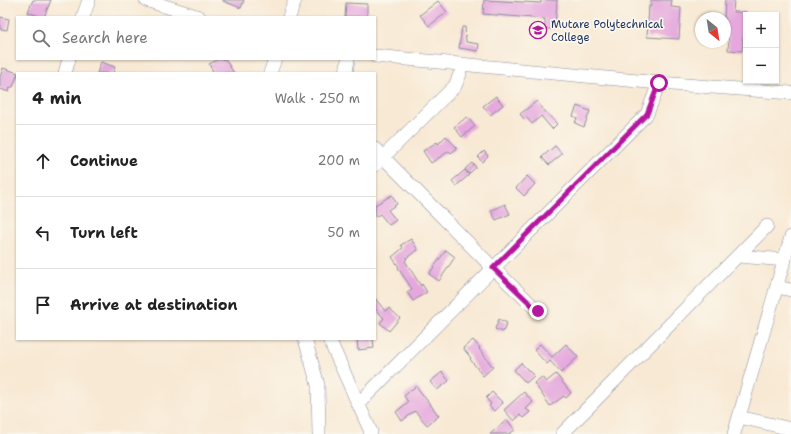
<!DOCTYPE html>
<html lang="en">
<head>
<meta charset="utf-8">
<style>
	body { margin:0; font-family:"Shantell Sans",sans-serif; background:#f2f2f2; color:#222 }
	.controls { position:absolute; right:12px; top:12px; display:grid; overflow:hidden; border-radius:0px; box-shadow:0 1px 3px #0004 }
	.controls button { width:36px; height:36px; display:grid; place-items:center; padding:0; border:0; border-bottom:1px solid #e0e0e0; background:#fff; color:#222; font:20px sans-serif }
	.compass { position:absolute; left:695px; top:12px; width:36px; height:36px; border-radius:50%; background:#fff; box-shadow:0 1px 3px #0004; rotate:150deg }
	.stop { position:absolute; width:12px; height:12px; margin:-9px; border:3px solid #b5179e; border-radius:50%; background:#fff }
	.stop.end { background:#b5179e; border-color:#fff; box-shadow:0 1px 4px #0008 }
	.list { margin:0; padding:0; list-style:none }
	h2 { display:flex; justify-content:space-between; align-items:center; height:52px; margin:0; padding:0 16px; font-size:17px }
	h2 small { font-size:13px; font-weight:400; color:#767676 }
	.list li { display:grid; grid-template-columns:26px 1fr auto; gap:12px; align-items:center; box-sizing:border-box; height:72px; padding:0 16px; border-top:1px solid #e0e0e0 }
	.list b { display:block; font-size:15px; white-space:nowrap }
	.list em { font-size:13px; font-style:normal; color:#767676 }
	.icon { flex:none; width:22px; height:22px; fill:none; stroke:currentColor; stroke-width:2; stroke-linecap:round; stroke-linejoin:round }
	.map { position:relative; flex:none; width:791px; height:434px; overflow:hidden }
	.search { position:absolute; background:#fff; box-shadow:0 1px 3px #0004; left:16px; top:16px; width:360px; height:44px; display:flex; align-items:center; gap:10px; box-sizing:border-box; padding:0 14px; border-radius:0px; color:#767676; font-size:15px }
	.panel { position:absolute; background:#fff; box-shadow:0 1px 3px #0004; left:16px; top:72px; width:360px; height:268px; border-radius:0px }
	.map>svg:first-child { display:block }
</style>
</head>
<body>
<div class="map">
<svg width="791" height="434" viewBox="0 0 791 434">
	<rect width="100%" height="100%" fill="#fbf7ec"/>
	<filter id="ink" filterUnits="userSpaceOnUse"><feTurbulence type="fractalNoise" baseFrequency=".025" numOctaves="2"/><feDisplacementMap in="SourceGraphic" scale="8" xChannelSelector="R" yChannelSelector="G"/><feConvolveMatrix kernelMatrix="1 2 1 2 8 2 1 2 1" color-interpolation-filters="sRGB"/></filter>
	<filter id="wash" filterUnits="userSpaceOnUse"><feTurbulence type="fractalNoise" baseFrequency=".012" numOctaves="4" result="noise"/><feDisplacementMap in="SourceGraphic" scale="16" xChannelSelector="R" yChannelSelector="G"/><feGaussianBlur stdDeviation="0.9" result="paint"/><feColorMatrix in="noise" values="0 0 0 0 0 0 0 0 0 0 0 0 0 0 0 0 0 1.4 0 .05"/><feComposite in="paint" operator="in"/></filter>
	<g filter="url(#wash)">
		<rect width="100%" height="100%" fill="#f8e9d4"/>
		<g id="blocks">
			<path fill="#e5a7dd" d="M33,0H51L44,17H41L28,12Z
				M223,0H244L241,8L223,1Z
				M484,0L541,3V0H557L555,29H545V19L483,14Z
				M651,0H672L671,7L681,8L679,39L647,37L649,6H651Z
				M725,0H734L733,12H746V39L743,38L742,51L728,50L729,38L725,37V18H724Z
				M438,1L447,12L429,26L420,15Z
				M346,3L367,4V17H345Z
				M0,17L9,19L7,30L0,29Z
				M462,27H465L466,42L479,44L478,51L459,48Z
				M219,59H225L234,73H214L209,64Z
				M101,62L115,67L113,73H97Z
				M3,68L18,73L13,87H10L9,92L0,89V77Z
				M496,96L503,105L490,115L483,106Z
				M537,101L540,106L557,124L552,129L541,116L532,124L526,117L524,119L520,114Z
				M577,106L590,111L584,127L575,123L577,118L573,116Z
				M467,117L475,126L462,137L454,127Z
				M446,136L457,148L451,153L449,151L431,163L423,151L437,142L438,144Z
				M555,146L562,154L549,165L542,157Z
				M484,151L488,156L482,162L478,157Z
				M472,163L476,167L469,174L465,169Z
				M465,170L469,175L456,186L452,181Z
				M527,176L535,184L524,196L516,188Z
				M392,195L397,204L388,210L396,220L389,225L380,214L375,217V205Z
				M505,204L510,214L496,220L491,211Z
				M411,239L418,250L406,258L407,259L405,261L421,286L422,284L427,292L413,301L407,292L412,289L398,268L399,267L392,257L403,248L401,245Z
				M446,250L455,257L439,281L429,274Z
				M375,298L385,311L389,308L400,318L389,331L380,323L384,318L375,309Z
				M499,319L507,323L503,332L495,329Z
				M357,339H373L374,348L358,350Z
				M473,340L480,348L479,349L493,367L483,376L470,359L471,358L463,348Z
				M540,344L552,357L566,344L578,357L561,373L550,361L547,364L534,350Z
				M521,363L534,376L526,383L514,370Z
				M442,372L449,381L437,390L430,382Z
				M556,374L571,393L566,398L564,396L550,406L534,383L542,377L546,382Z
				M416,386L439,416L427,425L415,411L402,421L396,412L408,402L404,396Z
				M492,392L503,403L494,411L489,406L491,404L486,398Z
				M524,392L533,402L526,409L530,412L523,418L520,415L514,421L504,410Z
				M507,420L515,430L509,434H490Z"/>
		</g>
	</g>
	<g filter="url(#ink)">
		<use href="#blocks" fill-opacity="0" stroke="#8a8c99" stroke-width="1"/>
		<g fill="none" stroke-linecap="round" stroke-linejoin="round">
			<defs>
				<path id="minor" d="M146,0L199,17
					M83,17L89,0
					M289,17L295,0
					M375,56L659,83L791,93
					M65,73L69,59
					M270,73L275,59
					M346,73L348,59
					M375,149L493,268L538,311
					M375,165L455,86L460,74
					M739,256L785,260
					M777,287L791,290
					M305,339L318,385L319,434
					M329,339L371,432L370,434
					M358,404L647,114L659,83
					M739,417L791,429
					M562,434L767,226
					M734,434L791,237"/>
			</defs>
			<use href="#minor" stroke="#8a8c99" stroke-width="14"/>
			<use href="#minor" stroke="#fff" stroke-width="13"/>
		</g>
	</g>
	<g fill="none" stroke-linecap="round" stroke-linejoin="round" filter="url(#ink)">
		<path stroke="#b5179e" stroke-width="5" d="M538,311L493,268L647,114L659,83"/>
	</g>
	<defs>
		<symbol id="university-ring" viewBox="-11 -11 22 22"><circle r="9.5" fill="#fbf7ec" stroke="#b5179e" stroke-width="1.5"/><path d="M0-5L7-2L0 1L-7-2ZM-4 1L0 2.5L4 1V4Q0 6-4 4Z" fill="#b5179e"/></symbol>
	</defs>
	<g fill-rule="evenodd">
		<use href="#university-ring" x="528" y="20" width="20" height="20"/>
	</g>
	<g text-anchor="middle" dominant-baseline="central" stroke-width="3.5" stroke-linejoin="round" paint-order="stroke">
		<g font-size="11" fill="#1b2f5e" stroke="#fbf7ec" text-anchor="start">
			<text x="551" y="24">Mutare Polytechnical<tspan x="551" dy="13">College</tspan></text>
		</g>
	</g>
</svg>
<div class="controls">
<button>+</button>
<button>−</button>
</div>
<svg class="compass" viewBox="-18 -18 36 36"><path d="M0-13l5 13h-10z" fill="#e53935"/><path d="M0 13l5-13h-10z" fill="#767676"/></svg>
<div class="stop" style="left:659px;top:83px"></div>
<div class="stop end" style="left:538px;top:311px"></div>
<div class="search"><svg class="icon" aria-label="search" viewBox="0 0 24 24"><circle cx="10" cy="10" r="6"/><path d="M15 15l6 6"/></svg>Search here</div>
<section class="panel">
<h2>4 min<small>Walk · 250 m</small></h2>
<ul class="list">
<li><svg class="icon" aria-label="ahead" viewBox="0 0 24 24"><path d="M12 20V5M6 11l6-6 6 6"/></svg><div><b>Continue</b></div><em>200 m</em></li>
<li><svg class="icon" aria-label="left" viewBox="0 0 24 24"><path d="M17 20v-9H6M10 6l-5 5 5 5"/></svg><div><b>Turn left</b></div><em>50 m</em></li>
<li><svg class="icon" aria-label="arrive" viewBox="0 0 24 24"><path d="M6 21V4h12l-3 4 3 4H6"/></svg><div><b>Arrive at destination</b></div></li>
</ul>
</section>
</div>
</body>
</html>
